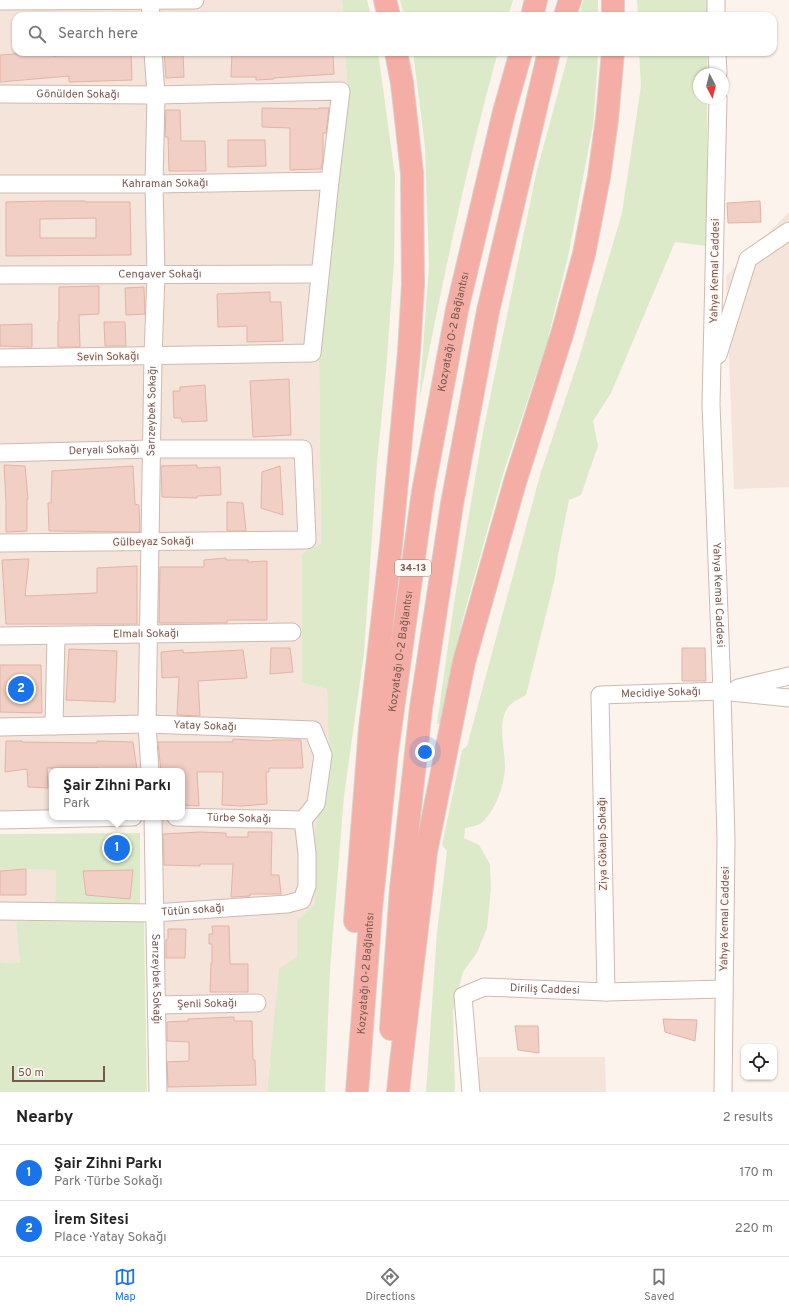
<!DOCTYPE html>
<html lang="en">
<head>
<meta charset="utf-8">
<style>
	body { margin:0; font-family:Overpass,sans-serif; background:#f2f2f2; color:#222 }
	.controls { position:absolute; right:12px; bottom:12px; display:grid; overflow:hidden; border-radius:8px; box-shadow:0 1px 3px #0004 }
	.controls button { width:36px; height:36px; display:grid; place-items:center; padding:0; border:0; border-bottom:1px solid #e0e0e0; background:#fff; color:#222; font:20px sans-serif }
	.compass { position:absolute; left:693px; top:68px; width:36px; height:36px; border-radius:50%; background:#fff; box-shadow:0 1px 3px #0004; rotate:173deg }
	.scale { position:absolute; left:12px; bottom:10px; width:93px; box-sizing:border-box; padding-left:4px; border:2px solid #78574e; border-top:0; font-size:11px; line-height:14px; white-space:nowrap; color:#78574e; -webkit-text-stroke:3px #fff8f3; paint-order:stroke }
	.you { position:absolute; left:425px; top:752px; width:14px; height:14px; margin:-10px; border:3px solid #fff; border-radius:50%; background:#1a73e8; box-shadow:0 0 0 6px #1a73e833 }
	.badge { display:grid; place-items:center; width:26px; height:26px; border-radius:50%; background:#1a73e8; color:#fff; font-size:13px; font-weight:700 }
	.pin { position:absolute; translate:-50% -50%; border:2px solid #fff; box-shadow:0 1px 4px #0006 }
	.popup { position:absolute; left:49px; top:768px; width:136px; height:52px; box-sizing:border-box; display:grid; place-content:center; border-radius:8px; background:#fff; filter:drop-shadow(0 1px 3px #0005); font-size:13px; white-space:nowrap; color:#767676 }
	.popup b { font-size:15px; color:#222 }
	.popup::after { content:''; position:absolute; left:50%; top:100%; margin-left:-8px; border:8px solid transparent; border-top-color:#fff }
	.list { margin:0; padding:0; list-style:none }
	h2 { display:flex; justify-content:space-between; align-items:center; height:52px; margin:0; padding:0 16px; font-size:17px }
	h2 small { font-size:13px; font-weight:400; color:#767676 }
	.list li { display:grid; grid-template-columns:26px 1fr auto; gap:12px; align-items:center; box-sizing:border-box; height:56px; padding:0 16px; border-top:1px solid #e0e0e0 }
	.list b { display:block; font-size:15px; white-space:nowrap }
	.list p { margin:0; font-size:13px; white-space:nowrap; color:#767676 }
	.list em { font-size:13px; font-style:normal; color:#767676 }
	.icon { flex:none; width:22px; height:22px; fill:none; stroke:currentColor; stroke-width:2; stroke-linecap:round; stroke-linejoin:round }
	.map { position:relative; flex:none; width:789px; height:1092px; overflow:hidden }
	.search { position:absolute; background:#fff; box-shadow:0 1px 3px #0004; left:12px; right:12px; top:12px; height:44px; display:flex; align-items:center; gap:10px; box-sizing:border-box; padding:0 14px; border-radius:12px; color:#767676; font-size:15px }
	.sheet { height:164px; background:#fff }
	nav { display:flex; justify-content:space-around; align-items:center; box-sizing:border-box; height:56px; border-top:1px solid #e0e0e0; background:#fff; font-size:11px; color:#767676 }
	nav a { display:grid; justify-items:center; gap:2px }
	nav .on { color:#1a73e8 }
	.map>svg:first-child { display:block }
</style>
</head>
<body>
<div class="map">
<svg width="789" height="1092" viewBox="0 0 789 1092">
	<rect width="100%" height="100%" fill="#fcf3ec"/>
	<path fill="#f4e4da" d="M0,0H342L343,16H16V52H345L348,94L319,358L321,544L302,683L327,689L329,761L315,827V903L297,921V957L269,1066L267,1092H161L160,817H182V771H52V816L0,819Z
		M789,212V487L734,489L726,276Z
		M0,869L56,870L55,906L15,904L20,963L0,962Z
		M479,1057H605L606,1092H479Z"/>
	<path fill="#dceaca" d="M342,0H367L371,16H343Z
		M400,0H513L508,16H404Z
		M583,0H598V16H579Z
		M637,0H707V16H638Z
		M345,52H378L395,176L394,261L386,372L377,463L364,653L344,796L330,970L325,1092H267L279,969L297,957V921L315,903V827L329,761L327,689L302,683V554L321,544L319,358L348,94Z
		M413,52H498C466,167 442,285 419,402L429,266L425,147Z
		M569,52H598L597,75L593,125L568,257L547,342L503,474L463,618L440,724H437L454,603L483,432L536,174Z
		M639,52H707V74H699V98H707V246L675,242L611,393L593,421L598,446L581,495L569,500L558,555L555,578L526,695C521,698 514,701 510,705C496,719 505,749 505,766C505,784 495,813 480,824C476,826 470,827 465,828L464,838L479,845L490,864L491,888L487,928L477,953L463,972L453,1011L455,1092H426L437,932L447,851L442,845L462,750L467,746L540,475L580,355L622,213L641,86Z
		M140,833V904L55,906L56,870L0,869V834Z
		M16,921L144,922L147,1092H0V962L20,963Z"/>
	<path fill="#f1cfc4" stroke="#e3b3a5" fill-rule="evenodd" d="M39,52H53V56L131,54L132,80L69,82V76L0,82V55Z
		M164,52H183L184,77L166,78Z
		M232,52H252V54L295,52V55L333,53L334,74L274,78V79L256,80V77H231Z
		M262,108L319,109V108H329L326,133H323V158L321,169L290,170V128L262,127Z
		M166,110H180L181,141H205L206,171H169L168,137H165Z
		M228,140H265L266,166L228,167Z
		M51,201H85V202H130L131,255L6,256V202ZM96,218V238H40V219Z
		M760,201L761,222L728,223L727,203Z
		M99,286V314L79,315L80,347H58V321H59V287Z
		M144,287L145,314L126,315L125,288Z
		M270,292V302H281L283,341L247,342V326L218,327L217,294Z
		M104,322H125L126,346H105Z
		M32,324V347L0,346V325Z
		M289,379L291,435L253,437L250,381Z
		M205,385L207,421L182,422L181,418H174L173,391H180V387Z
		M4,465L25,466L28,499H27V531L6,532V502Z
		M197,465V468L220,467L221,495L197,496V498L162,497L161,466Z
		M133,466L135,504L139,505L140,532L49,531L48,503H51L52,471Z
		M280,466L283,515L261,508L262,472Z
		M227,502L243,503L246,531H227Z
		M226,558V560H248V562L267,561V620H227V623H159L160,567H204V560Z
		M29,559L25,596L97,593V568L137,566V624H6L2,560Z
		M271,648H290L293,672L270,674Z
		M682,648H705L706,681H682Z
		M69,649L117,651L115,702L66,700Z
		M183,650V653L243,650L247,678L198,681L200,716L177,715L179,677L162,678L161,652Z
		M0,665H41L42,713L0,712Z
		M233,739L272,741V740H301L303,768H269V772H266L267,804L242,806L222,805L223,772H197L199,806L182,805V771H161L158,742H233Z
		M6,741H22V742L97,743V741L133,742L137,770H98V768H47L48,788L28,787L27,769L5,772Z
		M200,832L226,833V837H248V832H272L271,875H279L281,894H250V896L231,897L233,864H200V866L164,865L163,834Z
		M26,869V895H0V871Z
		M133,870L130,899L86,895L83,871Z
		M212,926H229L230,964H248V992H210L211,963H212V944H209V934H213Z
		M168,929H186L185,958H166V940L168,939Z
		M234,1017V1021H252L253,1060H255L256,1085L168,1087L167,1062L189,1061V1042L167,1041V1022L188,1021V1019Z
		M663,1019L697,1020L695,1041L665,1032Z
		M515,1026H538L539,1053L518,1050Z"/>
	<g fill="none" stroke-linecap="round" stroke-linejoin="round">
		<defs>
			<g id="minor">
				<path d="M150,0L151,16"/>
				<path d="M716,0V16"/>
				<path d="M0,1L195,0"/>
				<path d="M717,52L718,74"/>
				<path id="s1" d="M0,94L156,95L341,91L330,181L312,353L0,358"/>
				<path id="s2" d="M718,98L711,404L722,691L726,840L723,1092"/>
				<path id="s3" d="M0,184H154L330,181"/>
				<path id="s4" d="M0,275L320,274"/>
				<path d="M718,355L748,259L789,231"/>
				<path id="s5" d="M0,453L152,449H303L307,540L0,543"/>
				<path id="s6" d="M0,636L292,632"/>
				<path d="M738,688L789,676"/>
				<path d="M54,726L56,636"/>
				<path id="s7" d="M0,727L147,724L313,730L323,755L316,804L303,820"/>
				<path id="s8" d="M150,771L147,724L153,356L156,275L154,184L156,95L153,52"/>
				<path id="s9" d="M153,817L158,1092"/>
				<path id="s10" d="M176,817L303,820"/>
				<path d="M0,820L133,817"/>
				<path id="s11" d="M0,911L154,913L287,904L302,900L307,886V853L303,820"/>
				<path id="s12" d="M606,992L600,695L722,691L789,698"/>
				<path id="s13" d="M157,1005L257,1003"/>
				<path id="s14" d="M471,1092L463,996L484,987L606,992L724,989"/>
			</g>
			<g id="highway">
				<path d="M385,0L389,16"/>
				<path d="M613,0V16"/>
				<path d="M532,16L536,0"/>
				<path d="M565,16L570,0"/>
				<path d="M355,921L370,729L391,545L409,352L413,285L412,173L402,83L396,52"/>
				<path d="M391,1029L401,889L421,708L452,504L488,311L549,52"/>
				<path id="s15" d="M357,1092L371,909L387,752L423,492L457,310L504,112L521,52"/>
				<path d="M398,1092L401,1063L426,852L464,662L515,482L563,331L584,254L599,177L607,119L613,52"/>
			</g>
		</defs>
		<use href="#minor" stroke="#cfb9b0" stroke-width="19"/>
		<use href="#highway" stroke="#d9d0cd" stroke-width="24"/>
		<use href="#minor" stroke="#fff" stroke-width="17"/>
		<use href="#highway" stroke="#f4aea5" stroke-width="22"/>
	</g>
	<g text-anchor="middle" dominant-baseline="central" stroke-width="3" stroke-linejoin="round" paint-order="stroke">
		<rect fill="#fff8f3" stroke="#a08780" stroke-width="1" x="395" y="560" width="36" height="16" rx="3"/>
		<g font-size="10" font-weight="bold" fill="#78574e">
			<text x="413" y="568">34-13</text>
		</g>
		<g font-size="11" fill="#78574e" stroke="#fff8f3">
			<text stroke="none"><textPath href="#s1" startOffset="78">Gönülden Sokağı</textPath></text>
			<text stroke="none"><textPath href="#s3" startOffset="165">Kahraman Sokağı</textPath></text>
			<text transform="translate(715 271) rotate(-89)">Yahya Kemal Caddesi</text>
			<text stroke="none"><textPath href="#s4" startOffset="160">Cengaver Sokağı</textPath></text>
			<text stroke="none"><textPath href="#s15" startOffset="767">Kozyatağı O-2 Bağlantısı</textPath></text>
			<text transform="translate(108 357) rotate(-1)">Sevin Sokağı</text>
			<text stroke="none"><textPath href="#s8" startOffset="360">Sarızeybek Sokağı</textPath></text>
			<text stroke="none"><textPath href="#s5" startOffset="104">Deryalı Sokağı</textPath></text>
			<text transform="translate(153 542) rotate(-1)">Gülbeyaz Sokağı</text>
			<text stroke="none"><textPath href="#s2" startOffset="497">Yahya Kemal Caddesi</textPath></text>
			<text stroke="none"><textPath href="#s6" startOffset="146">Elmalı Sokağı</textPath></text>
			<text stroke="none"><textPath href="#s15" startOffset="443">Kozyatağı O-2 Bağlantısı</textPath></text>
			<text stroke="none"><textPath href="#s12" startOffset="358">Mecidiye Sokağı</textPath></text>
			<text stroke="none"><textPath href="#s7" startOffset="205">Yatay Sokağı</textPath></text>
			<text stroke="none"><textPath href="#s10" startOffset="63">Türbe Sokağı</textPath></text>
			<text transform="translate(603 844) rotate(-91)">Ziya Gökalp Sokağı</text>
			<text stroke="none"><textPath href="#s11" startOffset="193">Tütün sokağı</textPath></text>
			<text transform="translate(725 919) rotate(-89)">Yahya Kemal Caddesi</text>
			<text stroke="none"><textPath href="#s15" startOffset="119">Kozyatağı O-2 Bağlantısı</textPath></text>
			<text stroke="none"><textPath href="#s9" startOffset="162">Sarızeybek Sokağı</textPath></text>
			<text stroke="none"><textPath href="#s14" startOffset="180">Diriliş Caddesi</textPath></text>
			<text stroke="none"><textPath href="#s13" startOffset="50">Şenli Sokağı</textPath></text>
		</g>
	</g>
</svg>
<div class="controls">
<button><svg class="icon" aria-label="locate" viewBox="0 0 24 24"><circle cx="12" cy="12" r="6"/><path d="M12 2v4M12 18v4M2 12h4M18 12h4"/></svg></button>
</div>
<svg class="compass" viewBox="-18 -18 36 36"><path d="M0-13l5 13h-10z" fill="#e53935"/><path d="M0 13l5-13h-10z" fill="#767676"/></svg>
<div class="scale">50 m</div>
<div class="you"></div>
<div class="pin badge" style="left:117px;top:848px">1</div>
<div class="popup"><b>Şair Zihni Parkı</b>Park</div>
<div class="pin badge" style="left:21px;top:689px">2</div>
<div class="search"><svg class="icon" aria-label="search" viewBox="0 0 24 24"><circle cx="10" cy="10" r="6"/><path d="M15 15l6 6"/></svg>Search here</div>
</div>
<section class="sheet">
<h2>Nearby<small>2 results</small></h2>
<ul class="list">
<li><span class="badge">1</span><div><b>Şair Zihni Parkı</b><p>Park · Türbe Sokağı</p></div><em>170 m</em></li>
<li><span class="badge">2</span><div><b>İrem Sitesi</b><p>Place · Yatay Sokağı</p></div><em>220 m</em></li>
</ul>
</section>
<nav>
<a class="on"><svg class="icon" aria-label="map" viewBox="0 0 24 24"><path d="M3 6l6-2 6 2 6-2v14l-6 2-6-2-6 2zM9 4v14M15 6v14"/></svg>Map</a>
<a><svg class="icon" aria-label="directions" viewBox="0 0 24 24"><path d="M12 3l9 9-9 9-9-9zM9 14v-3h6M13 9l2 2-2 2"/></svg>Directions</a>
<a><svg class="icon" aria-label="saved" viewBox="0 0 24 24"><path d="M7 4h10v16l-5-4-5 4z"/></svg>Saved</a>
</nav>
</body>
</html>
